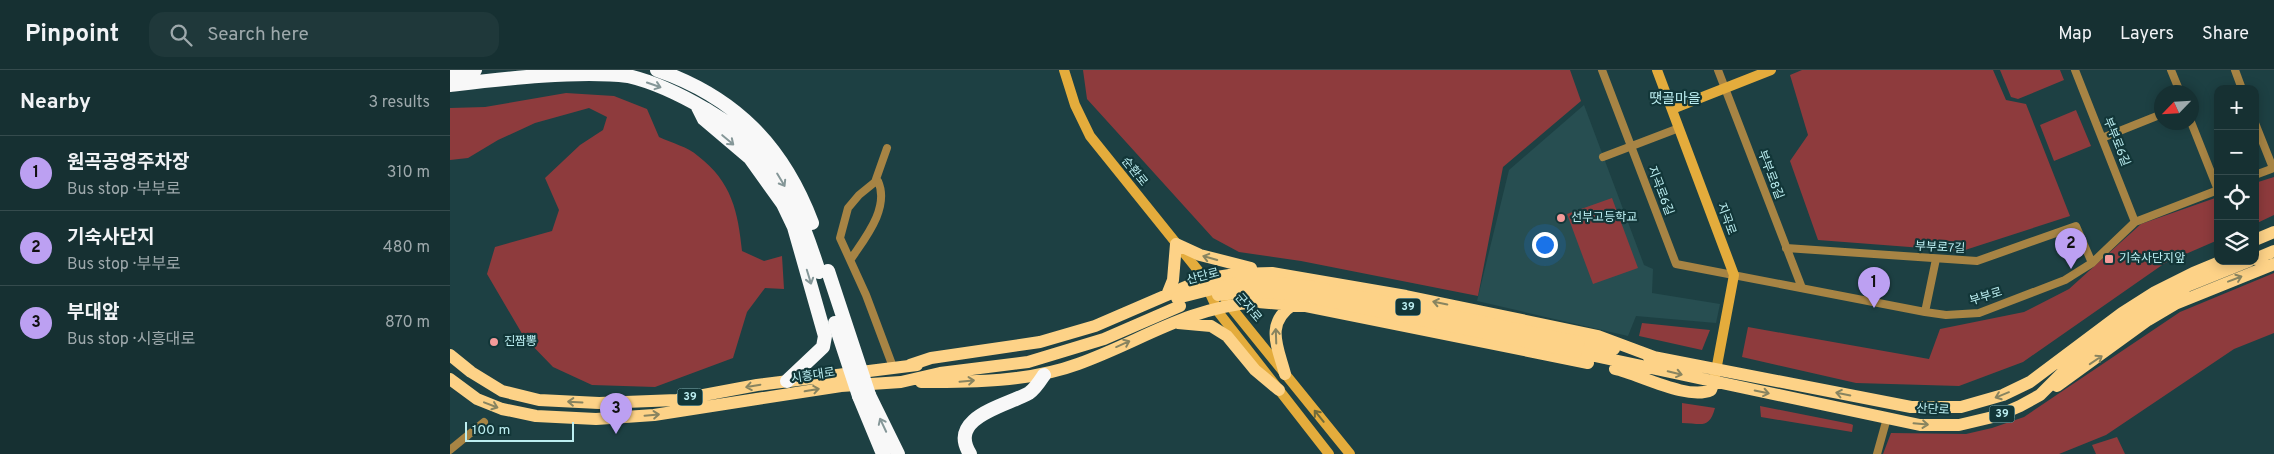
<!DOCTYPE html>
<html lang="en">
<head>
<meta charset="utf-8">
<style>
	body { margin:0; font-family:Overpass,"Noto Sans KR",sans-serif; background:#1f383a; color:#f1f3f6 }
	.controls { position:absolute; right:15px; top:15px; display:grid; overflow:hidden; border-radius:10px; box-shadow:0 2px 12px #0003 }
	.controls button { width:45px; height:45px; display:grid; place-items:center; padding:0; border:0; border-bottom:1px solid #354b4d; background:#163032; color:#f1f3f6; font:25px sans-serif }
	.compass { position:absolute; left:1704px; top:15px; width:45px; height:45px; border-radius:50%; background:#163032; box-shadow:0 2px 12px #0003; rotate:245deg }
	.scale { position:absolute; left:15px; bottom:12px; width:109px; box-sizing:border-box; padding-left:5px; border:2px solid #bceef1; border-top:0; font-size:14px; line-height:18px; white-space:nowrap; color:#bceef1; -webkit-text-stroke:4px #123638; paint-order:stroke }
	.you { position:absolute; left:1094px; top:174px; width:18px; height:18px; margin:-12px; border:4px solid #fff; border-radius:50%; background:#1a73e8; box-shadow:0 0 0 8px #1a73e833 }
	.badge { display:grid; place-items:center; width:32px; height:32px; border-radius:50%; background:#bca0f2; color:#111; font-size:16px; font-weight:700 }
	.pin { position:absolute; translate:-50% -41px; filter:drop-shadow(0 1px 2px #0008) }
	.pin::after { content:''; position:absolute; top:26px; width:18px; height:15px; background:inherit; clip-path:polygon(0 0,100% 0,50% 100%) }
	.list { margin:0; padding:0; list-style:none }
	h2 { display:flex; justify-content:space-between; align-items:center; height:65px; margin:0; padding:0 20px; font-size:21px }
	h2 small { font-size:16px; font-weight:400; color:#9ea9ac }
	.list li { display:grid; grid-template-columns:32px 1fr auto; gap:15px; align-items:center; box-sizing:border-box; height:75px; padding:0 20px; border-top:1px solid #354b4d }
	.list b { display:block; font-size:19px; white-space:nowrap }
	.list p { margin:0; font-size:16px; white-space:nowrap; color:#9ea9ac }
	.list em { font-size:16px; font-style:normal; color:#9ea9ac }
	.icon { flex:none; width:28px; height:28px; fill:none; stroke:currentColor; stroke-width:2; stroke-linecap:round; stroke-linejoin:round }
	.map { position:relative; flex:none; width:1824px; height:384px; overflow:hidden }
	header { display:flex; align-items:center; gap:30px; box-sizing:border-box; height:70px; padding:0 25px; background:#163032; border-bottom:1px solid #354b4d }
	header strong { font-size:24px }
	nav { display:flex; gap:28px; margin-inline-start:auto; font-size:18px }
	.search { width:350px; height:45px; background:#1f383a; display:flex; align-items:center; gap:12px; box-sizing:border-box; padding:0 18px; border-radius:15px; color:#9ea9ac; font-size:19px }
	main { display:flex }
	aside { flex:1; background:#163032 }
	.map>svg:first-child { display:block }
</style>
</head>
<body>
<header>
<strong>Pinpoint</strong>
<div class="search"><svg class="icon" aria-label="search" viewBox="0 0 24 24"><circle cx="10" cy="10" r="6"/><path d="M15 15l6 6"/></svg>Search here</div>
<nav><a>Map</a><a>Layers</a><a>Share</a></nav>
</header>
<main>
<aside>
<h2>Nearby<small>3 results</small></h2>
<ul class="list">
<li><span class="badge">1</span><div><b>원곡공영주차장</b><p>Bus stop · 부부로</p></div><em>310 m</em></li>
<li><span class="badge">2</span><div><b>기숙사단지</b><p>Bus stop · 부부로</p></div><em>480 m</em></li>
<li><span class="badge">3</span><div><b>부대앞</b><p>Bus stop · 시흥대로</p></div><em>870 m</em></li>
</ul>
</aside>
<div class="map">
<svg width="1824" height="384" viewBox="0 0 1824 384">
	<rect width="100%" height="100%" fill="#1d4043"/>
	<path fill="#274e51" d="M1134,35L1194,195L1203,199L1202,223L1270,234L1266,253L1186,246L1178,266L1027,231L1059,100Z"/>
	<path fill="#8e3b3d" d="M633,0H1120L1131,31L1053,97L1028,226L851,191L789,182L763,168L637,29Z
		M1352,0H1543L1556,30L1576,34L1620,146L1512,181L1368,170L1340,91L1358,65L1340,5Z
		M1550,0H1610L1614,10L1568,29L1561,27Z
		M116,23L164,26L197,39L209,67C222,73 238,77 248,86C282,112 288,142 292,181L314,191L332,186L334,219L315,218L297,242L283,288L205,317L142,315L103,297L74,267L37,204L45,177L102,161L109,140L95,108L130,75L153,60L157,47L139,38L85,53L48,70L18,88L0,90V38L35,37Z
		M1626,40L1641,76L1604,91L1590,55Z
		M1824,107V145L1805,154V113Z
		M1768,127V170L1715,193L1573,292L1509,316L1406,313L1292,287L1298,257L1479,289L1490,259L1574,242L1619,219L1691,154Z
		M1162,128L1188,198L1143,214L1117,144Z
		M1824,203V263L1784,279L1656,365L1609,384H1433L1441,363L1516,364L1542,358L1574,347L1730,242Z
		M1192,253L1260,260L1252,280L1189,266Z
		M1232,333L1265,338C1259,360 1251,353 1232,353Z
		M1310,336L1401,354L1403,355L1402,362L1311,347Z
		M1667,367L1675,384H1646L1642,375Z"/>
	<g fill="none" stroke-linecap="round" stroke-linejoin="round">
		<path stroke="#a78444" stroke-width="8" d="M1152,0L1226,194L1475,242L1496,245L1529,243L1615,210L1642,193L1685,152L1768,120
			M1268,0L1352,218
			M1625,0L1685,152
			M1721,0L1730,22
			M1785,0L1792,19
			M1741,52L1768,120
			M1805,53L1823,98
			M1652,68L1712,44
			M437,78L425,112L409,125L398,138L390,168L416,225L443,297
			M1153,87L1229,58
			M1805,105L1824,98
			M1336,178L1527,191L1626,156L1642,193
			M401,189C415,168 440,138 428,111
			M1475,242L1486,189
			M0,380L34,352
			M1427,384L1437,348"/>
		<path stroke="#e4ac3c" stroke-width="10" d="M614,0L625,35L640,66L759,214
			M1207,0L1284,205L1265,306
			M1222,39L1321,0
			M756,215L769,243L879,384
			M776,231L900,384"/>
		<path stroke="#fdd287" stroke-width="12" d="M1805,170L1824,162
			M1805,189L1824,181
			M792,214L795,226L800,230L808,232L856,236L1138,293
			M717,225L723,210L726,174L750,185L801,198
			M728,253L761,256L777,266L805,300L829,320
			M1129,272L1164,279
			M1126,282L1470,355H1509L1547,346L1570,336L1590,325L1619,296L1694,241L1737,216L1799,191
			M0,285L21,302L52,321L89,330L149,333L227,330L307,315L467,295
			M1198,286L1461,337H1511L1553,325L1580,312L1672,243L1705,222L1743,203L1772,191
			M460,295L481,288L590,272L645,256L754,209L786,204L822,203L956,226L1148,266L1207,288
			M1165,299C1189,304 1238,331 1261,320L1264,312
			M835,304C828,277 814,253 844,234
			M0,309L27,329L52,339L86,346L146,349L204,345L391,316L451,312L490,303L578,292L654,269L730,236
			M471,312C523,312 579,312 628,294C692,271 735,238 807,232
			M1607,316L1698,250L1725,234L1824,194"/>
		<path stroke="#f8f8f8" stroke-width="14" d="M207,0C285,27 333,76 362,153
			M0,3L25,0
			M0,15C52,9 127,0 178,6C204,12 231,25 255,39C271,49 290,60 304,75C338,111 354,155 369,202
			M248,37L254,49L300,88L333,134L344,157L375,266L373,277L337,311
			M419,325L448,384
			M409,326L433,384
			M520,384C497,347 556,336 579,323C585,319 590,311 594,305"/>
		<path stroke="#fdd287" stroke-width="12" d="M768,225C795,221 822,222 850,225L1126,282
			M727,228L786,213H827L863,217L1129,272"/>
		<path stroke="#f8f8f8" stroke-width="14" d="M378,201L419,325
			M385,253L409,326"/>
	</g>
	<defs><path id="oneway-shaft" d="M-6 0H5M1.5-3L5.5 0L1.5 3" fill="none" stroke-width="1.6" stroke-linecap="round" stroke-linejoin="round" transform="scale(1.25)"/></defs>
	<g stroke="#859798">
		<use href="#oneway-shaft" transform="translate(204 15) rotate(19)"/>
		<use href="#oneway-shaft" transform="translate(278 70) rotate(40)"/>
		<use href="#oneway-shaft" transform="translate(331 110) rotate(59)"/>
		<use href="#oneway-shaft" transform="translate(359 207) rotate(73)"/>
		<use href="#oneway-shaft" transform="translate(433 355) rotate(-115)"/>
	</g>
	<g stroke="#888460">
		<use href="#oneway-shaft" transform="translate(760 188) rotate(-164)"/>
		<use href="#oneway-shaft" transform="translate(1785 209) rotate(-21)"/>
		<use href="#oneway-shaft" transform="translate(990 233) rotate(-168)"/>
		<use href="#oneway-shaft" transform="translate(826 266) rotate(-92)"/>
		<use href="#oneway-shaft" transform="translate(673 274) rotate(-24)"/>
		<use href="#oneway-shaft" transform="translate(1646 290) rotate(-34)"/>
		<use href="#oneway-shaft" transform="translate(1225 303) rotate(13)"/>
		<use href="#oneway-shaft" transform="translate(517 311) rotate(-5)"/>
		<use href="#oneway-shaft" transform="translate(303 316) rotate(170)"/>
		<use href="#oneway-shaft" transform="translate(362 320) rotate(-10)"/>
		<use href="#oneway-shaft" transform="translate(1312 322) rotate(12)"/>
		<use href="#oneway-shaft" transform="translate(1393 324) rotate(-169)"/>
		<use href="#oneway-shaft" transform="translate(1552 325) rotate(158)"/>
		<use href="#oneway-shaft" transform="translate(125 332) rotate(-177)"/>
		<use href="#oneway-shaft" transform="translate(41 335) rotate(21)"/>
		<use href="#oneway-shaft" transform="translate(202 345) rotate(-5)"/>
		<use href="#oneway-shaft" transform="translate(1471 354) rotate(5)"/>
	</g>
	<use stroke="#706b3a" href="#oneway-shaft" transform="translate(869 346) rotate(-129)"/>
	<g fill="#f59b9a" stroke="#123638" stroke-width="2">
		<circle cx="1111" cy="148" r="5"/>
		<rect x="1654" y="184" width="10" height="10" rx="2.5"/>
		<circle cx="44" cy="272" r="5"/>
	</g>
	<g text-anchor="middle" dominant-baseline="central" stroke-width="4.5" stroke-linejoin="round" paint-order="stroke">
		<g fill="#123638" stroke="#89b7ba" stroke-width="1">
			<rect x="945.5" y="228.5" width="25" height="17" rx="4"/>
			<rect x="227.5" y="318.5" width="25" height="17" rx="4"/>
			<rect x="1539.5" y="335.5" width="25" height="17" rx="4"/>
		</g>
		<g font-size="11" font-weight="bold" fill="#bceef1">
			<text x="958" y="237">39</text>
			<text x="240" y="327">39</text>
			<text x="1552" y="344">39</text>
		</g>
		<g font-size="12" fill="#bceef1" stroke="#123638">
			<text transform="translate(1666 72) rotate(68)">부부로6길</text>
			<text transform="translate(684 102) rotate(51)">순환로</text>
			<text transform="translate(1320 105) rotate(69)">부부로8길</text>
			<text transform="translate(1210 121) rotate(69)">지곡로6길</text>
			<text transform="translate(1276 149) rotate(70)">지곡로</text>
			<text transform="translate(1490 178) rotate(3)">부부로7길</text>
			<text transform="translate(753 207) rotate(-14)">산단로</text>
			<text transform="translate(1536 227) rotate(-17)">부부로</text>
			<text transform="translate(798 238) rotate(49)">군자로</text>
			<text transform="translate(363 306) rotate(-9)">시흥대로</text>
			<text transform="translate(1483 340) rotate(3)">산단로</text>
		</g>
		<g font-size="12" fill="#bceef1" stroke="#123638" text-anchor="start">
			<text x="1121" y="148">선부고등학교</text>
			<text x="1669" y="189">기숙사단지앞</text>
			<text x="54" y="272">진짬뽕</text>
		</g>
		<g font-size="14" fill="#bceef1" stroke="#123638">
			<text x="1225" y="29">땟골마을</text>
		</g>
	</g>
</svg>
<div class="controls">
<button>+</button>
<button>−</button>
<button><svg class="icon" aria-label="locate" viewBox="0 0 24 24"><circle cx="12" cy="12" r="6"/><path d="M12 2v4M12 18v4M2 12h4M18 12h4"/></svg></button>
<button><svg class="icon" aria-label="layers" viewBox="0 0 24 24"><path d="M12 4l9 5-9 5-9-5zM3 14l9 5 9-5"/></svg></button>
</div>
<svg class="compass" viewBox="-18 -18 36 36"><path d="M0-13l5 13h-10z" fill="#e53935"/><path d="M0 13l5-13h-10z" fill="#9ea9ac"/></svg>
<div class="scale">100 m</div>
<div class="you"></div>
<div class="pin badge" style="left:1424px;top:238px">1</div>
<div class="pin badge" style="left:1621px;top:199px">2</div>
<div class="pin badge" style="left:166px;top:364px">3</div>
</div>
</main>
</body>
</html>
